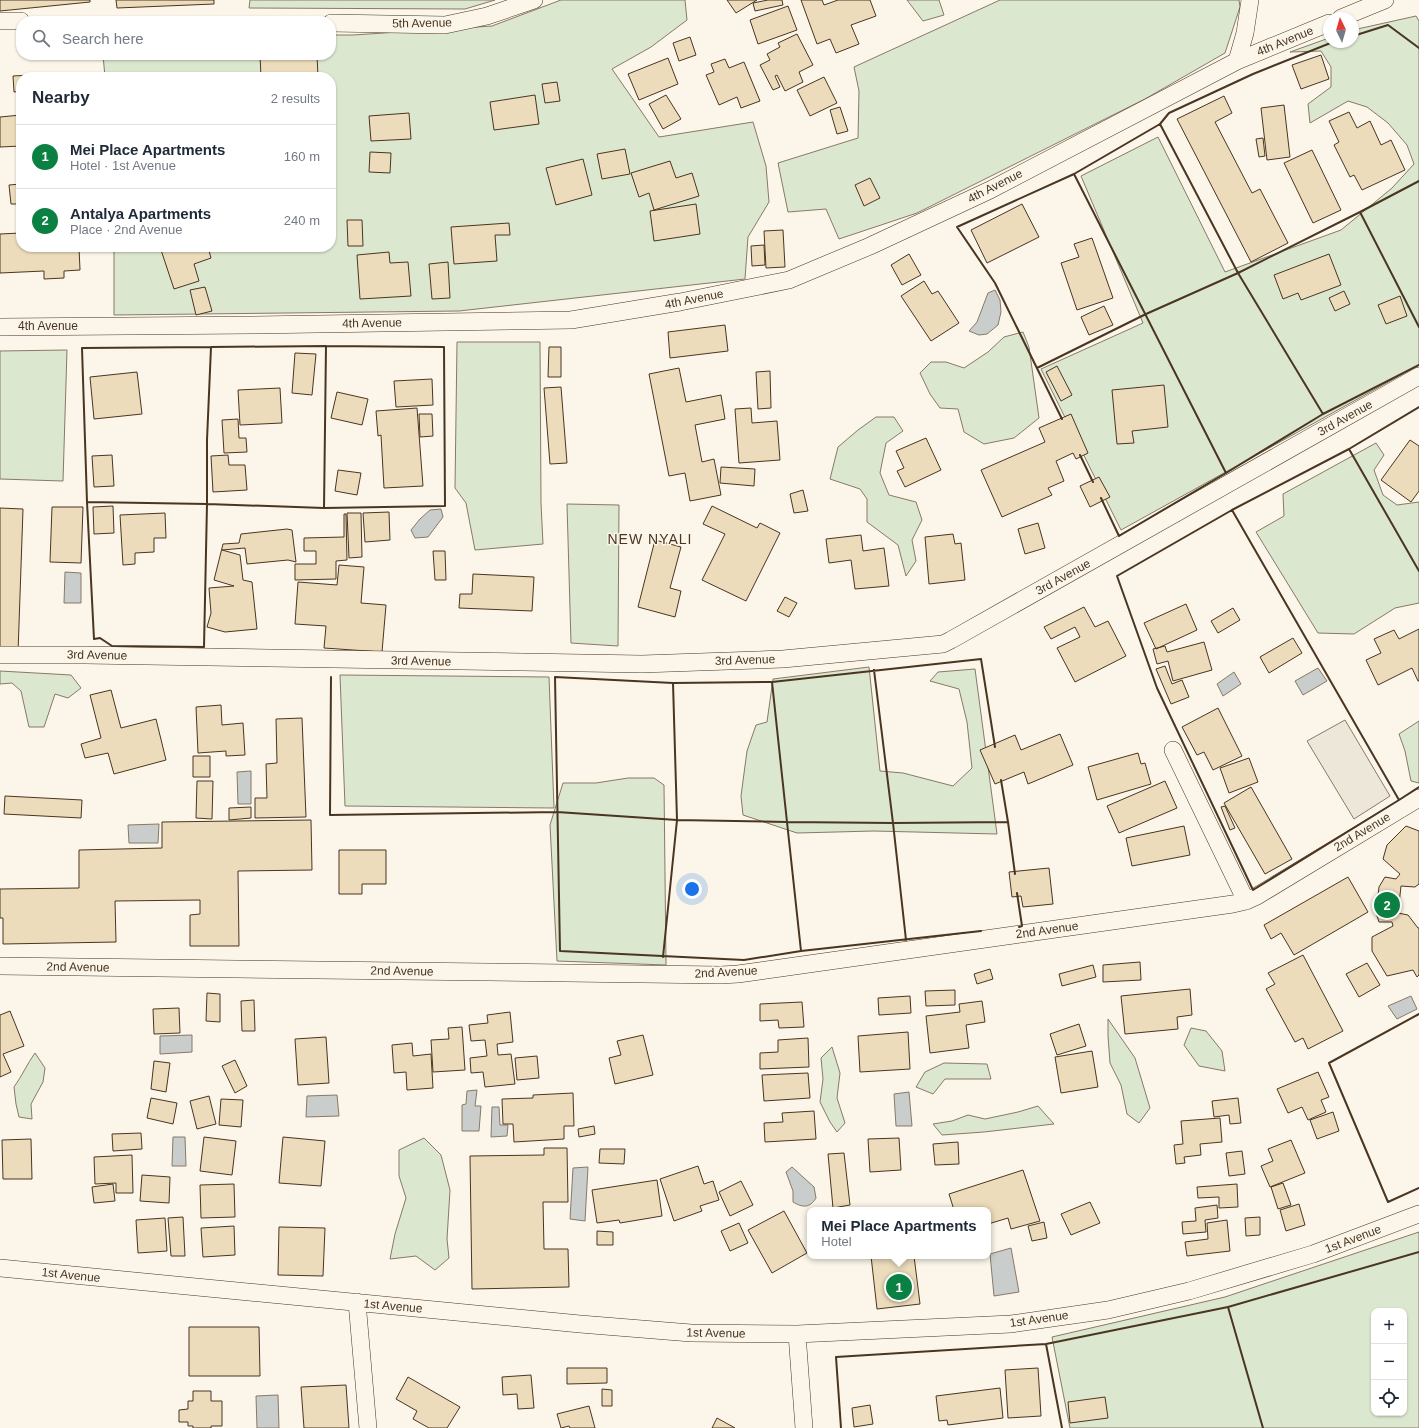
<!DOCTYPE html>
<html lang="en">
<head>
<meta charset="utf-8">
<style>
	body { margin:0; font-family:Arial,sans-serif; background:#f6f6f7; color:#1f2937 }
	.controls { position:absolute; right:12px; bottom:12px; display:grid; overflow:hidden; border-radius:8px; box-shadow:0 1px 3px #0004 }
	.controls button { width:36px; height:36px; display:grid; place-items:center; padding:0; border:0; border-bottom:1px solid #e0e1e3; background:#fff; color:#1f2937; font:20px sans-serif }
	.compass { position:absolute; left:1323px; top:12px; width:36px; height:36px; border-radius:50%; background:#fff; box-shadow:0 1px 3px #0004; rotate:355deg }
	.you { position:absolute; left:692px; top:889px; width:14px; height:14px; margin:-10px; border:3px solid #fff; border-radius:50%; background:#1a73e8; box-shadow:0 0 0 6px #1a73e833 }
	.badge { display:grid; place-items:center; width:26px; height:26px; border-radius:50%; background:#0b8043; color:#fff; font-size:13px; font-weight:700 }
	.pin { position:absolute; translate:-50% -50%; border:2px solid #fff; box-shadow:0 1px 4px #0006 }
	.popup { position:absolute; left:807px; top:1207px; width:184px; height:52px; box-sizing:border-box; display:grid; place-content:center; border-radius:8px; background:#fff; filter:drop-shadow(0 1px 3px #0005); font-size:13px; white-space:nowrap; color:#747a83 }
	.popup b { font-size:15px; color:#1f2937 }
	.popup::after { content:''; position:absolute; left:50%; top:100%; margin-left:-8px; border:8px solid transparent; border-top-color:#fff }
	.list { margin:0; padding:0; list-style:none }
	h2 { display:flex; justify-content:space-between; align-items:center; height:52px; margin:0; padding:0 16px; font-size:17px }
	h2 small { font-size:13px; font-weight:400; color:#747a83 }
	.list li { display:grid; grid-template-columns:26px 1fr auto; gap:12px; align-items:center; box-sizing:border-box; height:64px; padding:0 16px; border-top:1px solid #e0e1e3 }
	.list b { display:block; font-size:15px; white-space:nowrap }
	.list p { margin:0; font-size:13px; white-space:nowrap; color:#747a83 }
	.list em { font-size:13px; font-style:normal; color:#747a83 }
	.icon { flex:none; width:22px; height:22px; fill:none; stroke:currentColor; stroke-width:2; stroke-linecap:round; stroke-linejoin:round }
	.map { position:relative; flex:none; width:1419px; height:1428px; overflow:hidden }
	.search { position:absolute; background:#fff; box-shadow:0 1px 3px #0004; left:16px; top:16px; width:320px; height:44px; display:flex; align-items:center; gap:10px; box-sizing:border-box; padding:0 14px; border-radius:16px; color:#747a83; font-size:15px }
	.panel { position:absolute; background:#fff; box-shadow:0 1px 3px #0004; left:16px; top:72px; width:320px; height:180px; border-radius:16px }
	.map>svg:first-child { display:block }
</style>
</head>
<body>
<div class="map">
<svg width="1419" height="1428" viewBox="0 0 1419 1428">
	<rect width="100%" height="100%" fill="#fbf6e9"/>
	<path fill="#dce7d0" stroke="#887966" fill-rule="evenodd" d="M250,0H495L465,9L249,8Z
		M561,0H685L687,20L651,47L612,69L659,137L753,122L766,166L769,202L748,237L745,279L459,311L114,315V247H331V77H105L103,55H331V35H353L492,26Z
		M907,0H939L944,15L923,21Z
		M1000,0H1239L1240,7L1225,53L1145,99L917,213L839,239L826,209L788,212L778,163L858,138L859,91L854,67Z
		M1416,16L1419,21V365L1121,530L1041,369L1143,323L1081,176L1158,137L1225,272L1341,230L1392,188L1414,164L1407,145L1388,123L1367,107L1348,101L1310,123L1308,104L1331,87V67L1321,51L1290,52L1329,38V42H1353V30Z
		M1023,332L1029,347L1039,418L1014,438L984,444L964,432L958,409L940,408L930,394L920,373L931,362H946L964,368L988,352L1004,337Z
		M457,342H540L541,503L543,544L475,550L466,503L455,488Z
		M67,350L63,481L0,479V351Z
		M876,417H894L903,431L886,443L880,473L889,495L916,502L922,520L912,540L916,561L906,576L898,545L867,522V499L860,489L830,479L838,447L858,430Z
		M1376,443L1384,455L1374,470L1383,495L1397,505L1419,502V603L1395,608L1354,634L1318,633L1256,532L1284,516L1283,494Z
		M567,504L619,505L618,646L571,643Z
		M869,667L880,771L903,773L953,786L972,768L967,722L959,689L930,681L938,672L975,669L997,834L874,831L797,833L743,815L741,796L747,751L756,725L767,722L773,679Z
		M0,671L71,675L81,688L68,698L55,694L44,727H29L21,691L12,683L0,684Z
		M340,675L549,677L554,808L345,806Z
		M1419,721V783L1411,781L1405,751L1399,734Z
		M628,778H654L664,785L666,965L557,961L550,825L563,783H596Z
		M1108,1019L1135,1058L1150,1108L1139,1123L1127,1114L1121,1085L1110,1063L1108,1036Z
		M1191,1028L1206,1031L1222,1051L1225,1071L1199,1066L1184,1045Z
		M832,1047L840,1073L837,1098L845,1123L837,1132L830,1122L820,1102L823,1079L821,1058Z
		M35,1053L45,1068L43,1082L31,1104L32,1119L19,1117L16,1104L14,1087C22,1076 27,1064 35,1053Z
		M944,1063L987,1064L991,1079H945L933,1094L916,1087L925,1072Z
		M1038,1106L1054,1124L984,1132L942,1135L933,1124L952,1121L968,1115L985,1119L1018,1112Z
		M424,1138L441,1155L450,1190L447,1239L449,1258L435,1270L416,1256L390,1259L395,1234L406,1198L399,1176V1150Z
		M1419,1232V1428H1070L1052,1337L1225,1297ZM1374,1311H1404V1413H1374Z"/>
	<path fill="#ede7d9" stroke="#887966" d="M1345,720L1390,796L1354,819L1307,741Z"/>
	<path fill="#c9cecd" stroke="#887966" d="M995,290L1000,300L1001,312L998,325L987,334L979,335L969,331L977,322L988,293Z
		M441,509L443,517L428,537L415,538L411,530L420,519L430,510Z
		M65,572L81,573V603H64Z
		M1318,668L1327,681L1303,695L1295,681Z
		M1234,672L1241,684L1223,696L1217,684Z
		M251,771V804H238L237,772Z
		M159,824L158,843H129L128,825Z
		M1411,996L1417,1009L1397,1019L1388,1006Z
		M192,1035V1052L160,1054V1036Z
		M477,1090L475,1106H481L479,1131H462V1105L466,1104L467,1091Z
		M909,1092L912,1126H896L894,1094Z
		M337,1095L339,1116L306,1117L307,1096Z
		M492,1107H499L500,1125H508L507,1136L491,1137Z
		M173,1137H185L186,1166H172Z
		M588,1167L585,1221L570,1219L573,1168Z
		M792,1167L814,1187L816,1198C810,1208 803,1208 793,1202V1191L786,1172Z
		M1011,1248L1019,1292L994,1296L990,1254Z
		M278,1395L279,1428H257L256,1396Z"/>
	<path fill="#ecdcbc" stroke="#4a3520" d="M0,0H90V2L0,11Z
		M116,0H214V4L117,8Z
		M727,0H757L736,13Z
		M768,0H782L783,5L755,11L753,3Z
		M801,0H822L824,5L838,0H870L876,16L851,25L859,44L836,53L830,39L817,44Z
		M788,6L797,30L758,44L750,20Z
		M797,34L813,65L799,72L803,82L785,91L777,75L775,76L780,87L773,90L760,65L770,60L767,54L780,47L778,43Z
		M690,37L696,55L679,61L673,43Z
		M260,55H317L318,77H261Z
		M1321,55L1329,79L1301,89L1292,65Z
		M668,58L678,84L639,100L628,74Z
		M725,59L729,68L744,62L760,101L741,108L737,97L719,105L706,75L714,72L711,64Z
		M49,74V77H21V91L14,92L13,76Z
		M824,77L837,103L810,116L797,90Z
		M557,82L560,101L545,103L542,84Z
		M535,95L539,124L494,130L490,102Z
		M666,95L681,119L663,129L649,104Z
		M1224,96L1232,113L1215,122L1252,193L1260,189L1288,243L1251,262L1177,119Z
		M1284,105L1290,157L1267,160L1261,108Z
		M840,107L848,131L837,134L830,110Z
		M1349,112L1357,128L1370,121L1381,145L1391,140L1405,170L1362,190L1354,175L1350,177L1334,145L1339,142L1329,121Z
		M409,113L411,139L371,141L369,116Z
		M21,115V146L0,147V117Z
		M1263,138L1265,156L1259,157L1256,139Z
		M625,149L630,174L602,179L597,154Z
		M1312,150L1341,210L1313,223L1284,163Z
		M370,152L391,153L390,173L369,172Z
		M583,159L592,195L556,205L546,168Z
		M670,161L676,178L692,173L699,196L654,210L649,193L639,197L631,173Z
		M870,178L880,198L864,206L855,185Z
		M21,184V204H11L9,185Z
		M696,204L700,234L654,241L650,211Z
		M1022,204L1039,237L987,263L971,230Z
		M347,220H362L363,246H348Z
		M509,223L510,235H495L497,261L454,264L451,227Z
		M783,230L785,267L766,268L764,231Z
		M21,233V247H79L80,270L64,271V278L44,279V271L0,273V234Z
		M1092,238L1113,298L1077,310L1061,263L1079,257L1074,244Z
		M764,245L765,265L752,266L751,246Z
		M160,247H208L211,258L194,264L199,281L174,289Z
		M389,252L390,263L408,262L411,296L360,299L357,255Z
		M909,254L921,275L902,285L891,265Z
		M1329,254L1341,285L1301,300L1298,293L1283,299L1274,275Z
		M448,262L450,298L432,299L429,264Z
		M924,281L932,294L938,291L959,323L931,341L901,296Z
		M205,287L212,311L196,315L190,290Z
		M1344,291L1350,304L1335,311L1329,298Z
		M1400,296L1407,316L1386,324L1378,305Z
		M1104,306L1113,325L1089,335L1081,317Z
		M725,325L728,351L670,358L668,332Z
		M549,347H561V377H548Z
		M295,353L316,354L312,395L292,393Z
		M1057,366L1072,395L1061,401L1046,372Z
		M679,368L686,402L721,395L725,419L695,425L702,462L714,459L721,495L690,501L685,473L669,476L649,374Z
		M770,371L771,408L758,409L756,372Z
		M137,372L142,414L94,419L90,377Z
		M432,379L433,405L396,407L394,381Z
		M1164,385L1168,427L1132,431L1134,443L1117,444L1112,390Z
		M561,387L567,463L550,464L544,388Z
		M280,388L282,423L240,425L238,390Z
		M337,392L368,399L362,425L331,418Z
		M417,408L423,486L384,488L381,435L378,436L376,411Z
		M751,408L752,423L777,421L780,460L739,463L735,409Z
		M419,414H432L433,436L420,437Z
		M1071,414L1088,453L1076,459L1073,453L1056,461L1064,481L1048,488L1052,495L1002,517L981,470L1045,442L1039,428Z
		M238,419L239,438H246L247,452L224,453L222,420Z
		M926,438L941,470L905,487L897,471L904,468L896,451Z
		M1410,440L1419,446V491L1411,502L1381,480Z
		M112,455L114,486L94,487L92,456Z
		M228,455L229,465H245L247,490L213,492L211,456Z
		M721,467L755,469L754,486L720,483Z
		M338,470L361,473L357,495L335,491Z
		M1099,477L1110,497L1090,507L1080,486Z
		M803,490L808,511L794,513L790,494Z
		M113,506L114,533L94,534L93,507Z
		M712,506L757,528L760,523L780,533L746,601L702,580L725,534L703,524Z
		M52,507H83L81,563L50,562Z
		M0,508L23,509L18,653H0Z
		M389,512L390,540L365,542L363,513Z
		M165,513L166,538H154V552L135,553V564L123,565L120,515Z
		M347,513H361L362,557L349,558Z
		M344,514H346L347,560L336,561V579L295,580V564H316V551H304V538L344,537Z
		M1038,523L1045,548L1025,554L1018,529Z
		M287,529L292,530L296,562L288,560L247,564L245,548L222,550L240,555L243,580L252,582L257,629L225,632L207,627L211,613L209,588L234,586L214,580L223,544L239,543L241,534Z
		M953,534L955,544L961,543L965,580L929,584L925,537Z
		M861,535L863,551L884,548L889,586L855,589L851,560L829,563L826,539Z
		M655,540L681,547L670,588L681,591L675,617L638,607Z
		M433,551H445L446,580H435Z
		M339,565L364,567L361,603L386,605L382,652L324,648L326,626L295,624L298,582L337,585Z
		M473,574L534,577L532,611L459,608L460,594H472Z
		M785,597L797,603L789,617L777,611Z
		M1186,604L1197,630L1156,649L1144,623Z
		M1084,607L1095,627L1108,621L1126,656L1075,682L1057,648L1080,637L1075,627L1051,639L1044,627Z
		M1233,608L1240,620L1218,633L1211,621Z
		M1419,629V681H1418L1412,668L1378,685L1366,660L1381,653L1374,639L1394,630L1399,639Z
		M1293,638L1302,653L1269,673L1260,657Z
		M1204,642L1212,670L1173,681L1168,661L1157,664L1153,649L1165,646L1167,652Z
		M1165,666L1172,684L1182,680L1189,697L1171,704L1156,669Z
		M111,690L121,728L156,719L166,760L114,774L108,753L85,758L81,744L101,738L90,695Z
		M221,705L222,725L243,723L245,755L226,756V751L198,753L196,707Z
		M1218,708L1242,756L1213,770L1204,752L1197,755L1182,727Z
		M302,718L306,817L255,818V798H267L266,764L277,763L276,719Z
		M1060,734L1073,765L1028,784L1024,772L995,784L980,750L1015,735L1021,750Z
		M1138,753L1141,764L1145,763L1151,784L1097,800L1088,767Z
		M193,756H210V777H193Z
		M1249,758L1258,782L1229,793L1220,768Z
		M197,781H213L212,819L196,818Z
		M1165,781L1177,808L1119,833L1107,806Z
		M1251,787L1292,859L1265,874L1224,803Z
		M5,796L82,800L81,818L4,814Z
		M1225,806L1235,828L1230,830L1221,807Z
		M251,807V818L229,820V808Z
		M311,820L312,870L238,871L239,946H190V915L200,914V900L115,901L116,942L3,944V918H0V889L79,888V850L162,848V822Z
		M1184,826L1190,855L1132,866L1126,838Z
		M1406,826L1419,831V884L1415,887L1401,886L1398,913L1408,915L1418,928H1419V975L1417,977L1413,970L1387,976L1372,951V937L1393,926L1392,922H1379L1376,913L1379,887L1385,877L1396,879L1400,874L1383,859L1387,845Z
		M339,850H386V884H362V894H339Z
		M1049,868L1053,904L1023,907L1021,896L1012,897L1009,872Z
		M1348,877L1368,912L1294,955L1281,933L1271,939L1264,925Z
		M1303,955L1343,1031L1308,1049L1303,1038L1295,1042L1266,989L1275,984L1268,973Z
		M1140,962L1141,980L1103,982V965Z
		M1367,963L1380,985L1359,997L1346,974Z
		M1093,965L1096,977L1062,986L1059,974Z
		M990,969L993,979L977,984L974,974Z
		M1190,989L1192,1015L1177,1017L1178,1029L1125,1034L1121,996Z
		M955,990V1005L926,1006L925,991Z
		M207,993L220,994V1022L206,1021Z
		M910,996L911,1013L879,1015L878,998Z
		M254,1000L255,1031H242L241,1001Z
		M982,1001L985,1022L966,1025L969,1048L930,1053L926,1016L960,1012L959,1004Z
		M802,1002L804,1027L779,1028L778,1020L760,1021V1004Z
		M179,1008L180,1033L154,1034L153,1009Z
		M10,1011L24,1046L3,1054L11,1072L0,1077V1015Z
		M510,1012L513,1042L497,1044L498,1055L511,1054L515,1084L485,1087L483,1072L471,1073L470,1058L487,1056L485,1040L471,1041L469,1025L488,1023L487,1015Z
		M1079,1024L1086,1046L1057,1055L1050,1034Z
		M462,1027L465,1070L433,1072L431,1040L449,1039L448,1028Z
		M908,1032L910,1069L860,1072L858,1036Z
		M643,1035L653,1075L615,1084L609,1058L621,1055L617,1041Z
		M326,1037L329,1083L298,1085L295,1039Z
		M808,1038L809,1067L760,1069V1053L778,1052V1040Z
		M412,1043L413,1056L431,1054L433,1088L407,1090L406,1072L394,1073L392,1045Z
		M1092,1051L1098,1087L1061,1093L1055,1057Z
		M537,1056L539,1078L517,1080L515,1058Z
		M235,1060L247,1086L235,1093L222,1066Z
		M154,1061L170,1063L166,1092L151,1089Z
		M1318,1072L1329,1097L1321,1100L1326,1112L1308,1120L1302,1107L1288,1113L1277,1089Z
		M808,1073L810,1098L764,1101L762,1075Z
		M573,1093L574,1126H564V1139L514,1142L513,1124H503L502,1099L533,1098V1095Z
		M209,1096L216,1124L197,1129L190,1101Z
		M151,1098L177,1103L173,1124L147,1118Z
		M1238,1098L1241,1123L1230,1124L1229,1115L1214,1117L1212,1101Z
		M221,1099L243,1100L241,1127L219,1125Z
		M814,1111L816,1139L765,1142L764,1123L783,1122L782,1113Z
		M1333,1112L1339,1131L1317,1139L1310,1120Z
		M1220,1118L1222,1142L1200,1144L1201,1155L1184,1157L1185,1163L1176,1164L1174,1145L1183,1144L1181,1121Z
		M594,1126L595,1134L579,1137L578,1129Z
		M141,1133L142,1149L113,1151L112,1134Z
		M204,1137L236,1141L232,1175L200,1171Z
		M283,1137L325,1141L321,1186L279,1183Z
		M899,1138L901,1170L870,1172L868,1139Z
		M31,1139L32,1179H3L2,1140Z
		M1291,1140L1305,1173L1270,1187L1261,1166L1273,1161L1268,1149Z
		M958,1142L959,1164L935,1165L933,1144Z
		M544,1148H567L568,1202H543L544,1249H568L569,1287L472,1289L470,1156L544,1155Z
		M600,1149H625L624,1164L599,1163Z
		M1242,1151L1245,1174L1229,1176L1226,1153Z
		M844,1153L850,1205L833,1208L828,1154Z
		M132,1155L133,1193H116V1183L95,1184L94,1157Z
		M698,1166L704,1184L713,1181L719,1200L700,1206L702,1211L674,1221L660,1179Z
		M1023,1170L1040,1221L1011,1229L1008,1218L988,1224V1210H954L949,1194Z
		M142,1175L170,1177L169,1203L140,1201Z
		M657,1180L662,1216L620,1223L619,1220L597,1223L592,1190Z
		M741,1181L753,1205L730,1216L719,1192Z
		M1283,1183L1291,1205L1278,1209L1271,1187Z
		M113,1184L115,1201L94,1203L92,1187Z
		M234,1184L235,1217L201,1218L200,1185Z
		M1237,1184L1238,1207L1219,1208V1197L1198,1198L1197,1187Z
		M1090,1202L1100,1223L1071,1235L1061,1214Z
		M1299,1204L1305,1225L1286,1231L1280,1210Z
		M1217,1205L1218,1218L1205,1220L1206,1232L1183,1234L1182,1222L1196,1221L1195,1208Z
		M784,1211L807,1253L772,1273L748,1230Z
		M183,1217L185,1256H171L168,1218Z
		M1260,1217V1235L1246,1236L1245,1218Z
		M165,1218L167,1251L138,1253L136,1220Z
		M1227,1220L1230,1251L1187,1256L1185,1242L1208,1239L1207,1223Z
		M1044,1222L1047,1238L1032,1241L1028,1226Z
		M739,1223L748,1243L730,1251L721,1231Z
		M234,1226L235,1255L203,1257L201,1228Z
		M279,1227L325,1228L323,1276L278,1275Z
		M597,1231L613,1232V1245H597Z
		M871,1256H914L920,1304L877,1309Z
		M189,1327H259L260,1376H189Z
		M567,1368H607V1383L567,1384Z
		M1038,1368L1041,1416L1008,1418L1005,1370Z
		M531,1375L534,1408L518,1409L517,1394L503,1395L502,1377Z
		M408,1377L460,1407L447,1428H429L413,1419L417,1411L396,1399Z
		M346,1385L349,1428H304L301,1387Z
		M1000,1388L1003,1418L948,1425L947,1420L939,1421L936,1396Z
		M602,1389L612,1390V1406H602Z
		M193,1391H211V1401H222V1426H211V1428H193V1426H188V1422H179V1410L188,1409V1401H193Z
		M1105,1397L1108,1418L1070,1423L1068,1402Z
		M870,1405L873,1424L854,1427L852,1408Z
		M589,1406L595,1428H570L569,1426L561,1428L557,1414Z
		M717,1418L735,1428H712Z"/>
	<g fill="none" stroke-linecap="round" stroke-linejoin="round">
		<defs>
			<path id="street" d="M1341,18L1385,0
				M0,21H21
				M331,23L445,25L487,16L534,0
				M1237,61L1245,33L1250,0
				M0,327L252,325L571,320L680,302L789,280L870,246L990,190L1237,61L1329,23
				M0,655H85L642,664L783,659L943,644L951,640L1419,376
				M1173,750L1246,901
				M0,966L721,975L738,974L1233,904L1246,901L1257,896L1419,798
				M0,1268L580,1324L691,1333L797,1334L1011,1324L1108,1310L1189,1291L1313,1254L1419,1214
				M357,1302L368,1428
				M797,1334L804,1428"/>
		</defs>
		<use href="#street" stroke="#4a3520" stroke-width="18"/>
		<use href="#street" stroke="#fbf6e9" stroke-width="17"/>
		<path stroke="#4a3520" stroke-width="2" d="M1353,36L1388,25L1419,48
			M1160,124L1169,113L1253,74L1333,42
			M1360,212L1419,327
			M1037,368L1146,314L1238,273L1360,212L1419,181
			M1323,414L1419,365
			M1062,419L995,283L957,227L1074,174L1226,473L1323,414L1238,273L1160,124L1074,174
			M1349,449L1419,407
			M1080,455L1093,482
			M1101,498L1119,536L1226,473
			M87,502L207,504L204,647L112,646L100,638L94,639L87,502L82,348L211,347L207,440V504L324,508L326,346L211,347
			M324,508L445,506L444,347L326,346
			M1232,510L1399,800L1253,890L1157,688L1117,576Z
			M1232,510L1349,449L1419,571
			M874,670L893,823L1008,822L1001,780
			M331,677L330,815L557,812L677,820L673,683
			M772,682L787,822L893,823L906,940
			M1399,800L1419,787
			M1008,822L1015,874
			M1017,893L1022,926L1019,927
			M981,931L801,951L744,960L560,951L555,677L673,683L772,682L981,659L995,747
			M663,957L677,820L787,822L801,951
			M1419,1014L1329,1063L1388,1202L1419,1188
			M1228,1307L1419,1252
			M1046,1344L1228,1307L1263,1428
			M841,1428L836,1357L1046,1344L1062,1428"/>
	</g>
	<g text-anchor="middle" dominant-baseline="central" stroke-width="3" stroke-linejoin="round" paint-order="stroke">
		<g font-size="12" fill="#4a3520" stroke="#fbf6e9">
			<text transform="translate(422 23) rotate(-1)">5th Avenue</text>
			<text transform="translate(1285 41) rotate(-22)">4th Avenue</text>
			<text transform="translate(995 186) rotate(-27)">4th Avenue</text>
			<text transform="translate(694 299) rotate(-11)">4th Avenue</text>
			<text transform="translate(372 323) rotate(-1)">4th Avenue</text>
			<text x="48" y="326">4th Avenue</text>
			<text transform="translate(1345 418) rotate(-29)">3rd Avenue</text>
			<text transform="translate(1063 577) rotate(-29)">3rd Avenue</text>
			<text transform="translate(97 655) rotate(1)">3rd Avenue</text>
			<text transform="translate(745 660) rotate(-2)">3rd Avenue</text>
			<text transform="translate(421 661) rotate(1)">3rd Avenue</text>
			<text transform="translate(1362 832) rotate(-31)">2nd Avenue</text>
			<text transform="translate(1047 930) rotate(-8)">2nd Avenue</text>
			<text transform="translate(78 967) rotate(1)">2nd Avenue</text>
			<text transform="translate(402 971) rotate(1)">2nd Avenue</text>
			<text transform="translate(726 972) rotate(-3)">2nd Avenue</text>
			<text transform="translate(1353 1239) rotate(-21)">1st Avenue</text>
			<text transform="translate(71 1275) rotate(6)">1st Avenue</text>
			<text transform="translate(393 1306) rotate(5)">1st Avenue</text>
			<text transform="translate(1039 1319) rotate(-8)">1st Avenue</text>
			<text transform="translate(716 1333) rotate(1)">1st Avenue</text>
		</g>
		<g font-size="14" letter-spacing="1" fill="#4a3520" stroke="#fbf6e9">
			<text x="650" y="539">NEW NYALI</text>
		</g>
	</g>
</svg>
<div class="controls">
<button>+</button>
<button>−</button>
<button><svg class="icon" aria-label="locate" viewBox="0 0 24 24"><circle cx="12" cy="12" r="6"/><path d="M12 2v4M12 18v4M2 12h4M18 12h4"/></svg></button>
</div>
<svg class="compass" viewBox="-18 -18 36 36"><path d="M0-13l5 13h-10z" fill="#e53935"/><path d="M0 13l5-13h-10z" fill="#747a83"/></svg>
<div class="you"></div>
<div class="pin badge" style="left:899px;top:1287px">1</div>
<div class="popup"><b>Mei Place Apartments</b>Hotel</div>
<div class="pin badge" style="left:1387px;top:905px">2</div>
<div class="search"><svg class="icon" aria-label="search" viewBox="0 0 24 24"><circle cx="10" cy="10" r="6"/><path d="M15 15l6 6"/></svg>Search here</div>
<section class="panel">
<h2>Nearby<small>2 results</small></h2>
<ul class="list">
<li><span class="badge">1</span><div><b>Mei Place Apartments</b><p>Hotel · 1st Avenue</p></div><em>160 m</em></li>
<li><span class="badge">2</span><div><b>Antalya Apartments</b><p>Place · 2nd Avenue</p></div><em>240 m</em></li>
</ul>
</section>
</div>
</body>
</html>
